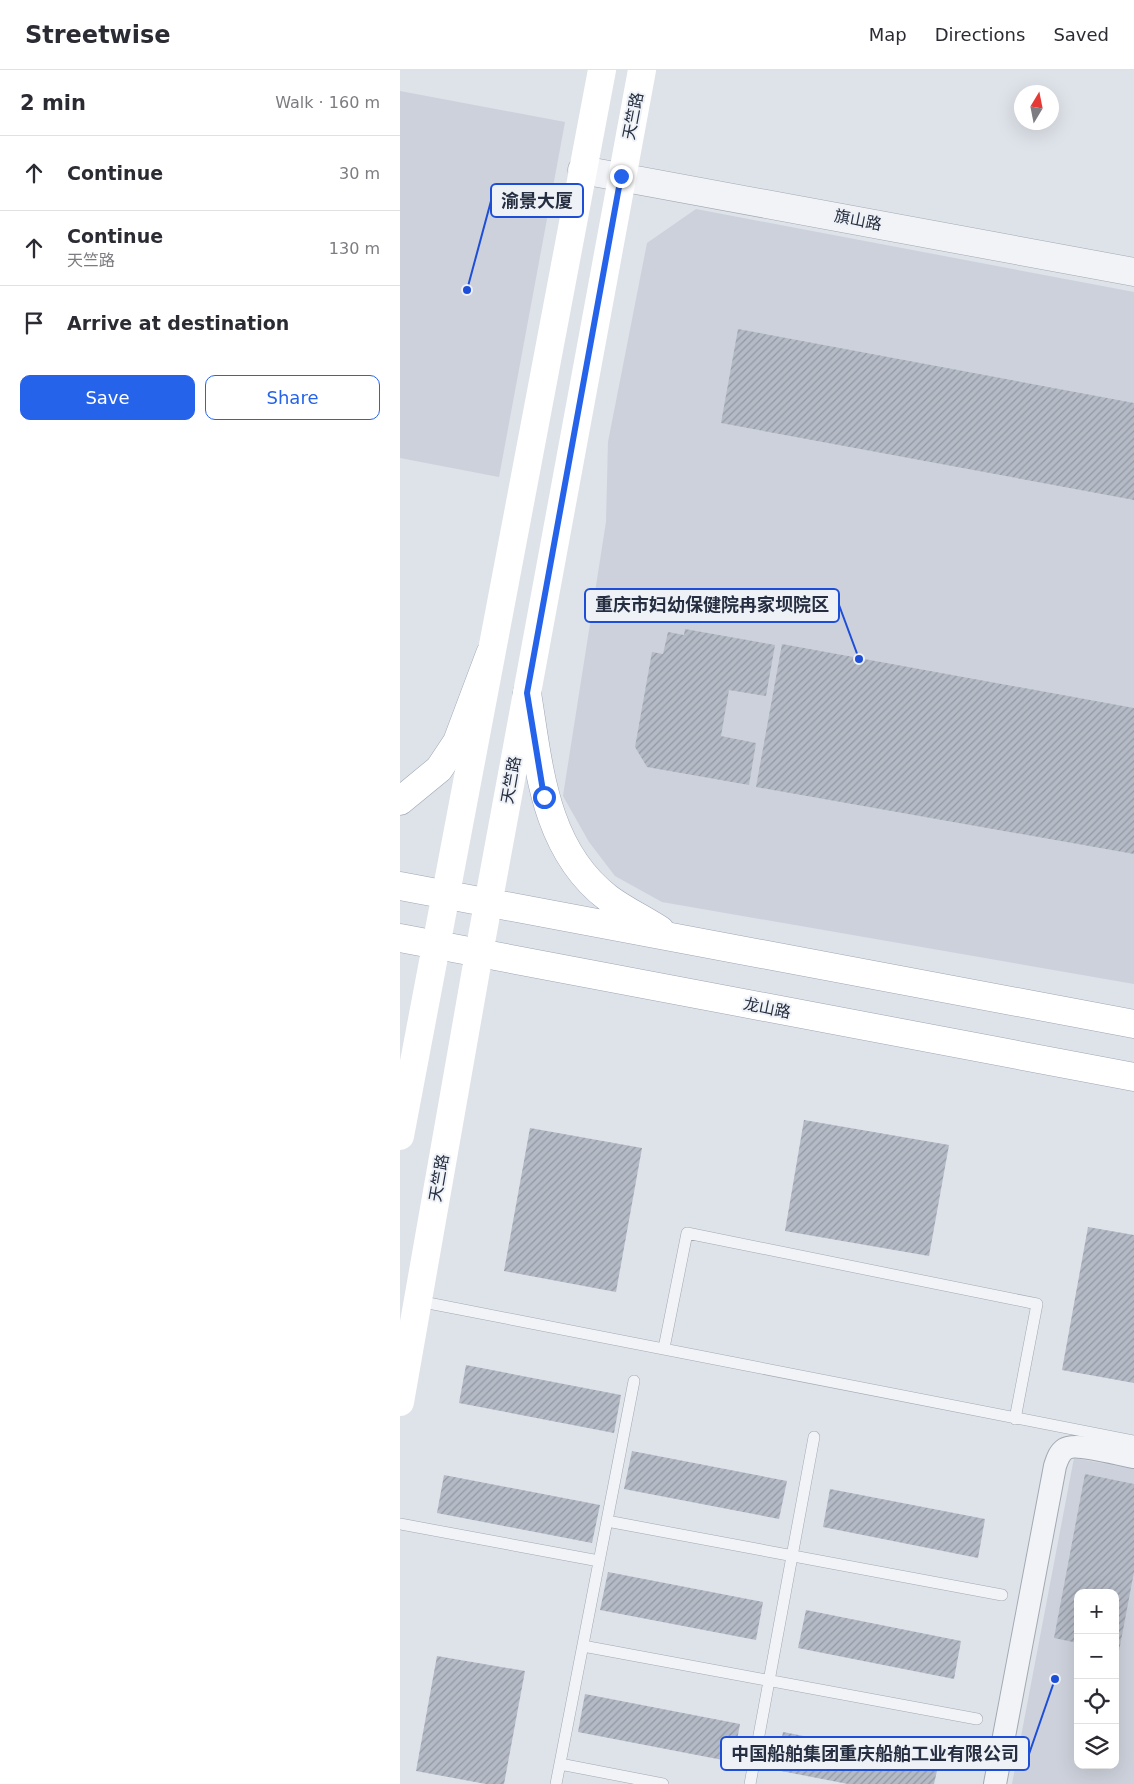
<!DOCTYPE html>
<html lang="en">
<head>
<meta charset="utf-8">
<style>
	body { margin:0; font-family:"DejaVu Sans","Noto Sans SC",sans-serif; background:#f7f7f7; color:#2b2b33 }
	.controls { position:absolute; right:15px; bottom:15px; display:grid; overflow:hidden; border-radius:10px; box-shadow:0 5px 20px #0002 }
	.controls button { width:45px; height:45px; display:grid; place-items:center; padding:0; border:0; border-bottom:1px solid #e1e1e2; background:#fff; color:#2b2b33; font:25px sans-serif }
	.compass { position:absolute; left:614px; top:15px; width:45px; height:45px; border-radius:50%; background:#fff; box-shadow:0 5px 20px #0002; rotate:10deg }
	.stop { position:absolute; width:15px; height:15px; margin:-11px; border:4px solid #2563eb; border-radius:50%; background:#fff }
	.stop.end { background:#2563eb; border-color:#fff; box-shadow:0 1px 5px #0008 }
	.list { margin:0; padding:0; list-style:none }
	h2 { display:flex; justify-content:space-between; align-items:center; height:65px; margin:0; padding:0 20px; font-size:21px }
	h2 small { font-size:16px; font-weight:400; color:#7c7c81 }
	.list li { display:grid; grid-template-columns:32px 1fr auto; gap:15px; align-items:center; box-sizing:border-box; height:75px; padding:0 20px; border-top:1px solid #e1e1e2 }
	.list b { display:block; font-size:19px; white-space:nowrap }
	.list p { margin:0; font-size:16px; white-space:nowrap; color:#7c7c81 }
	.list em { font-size:16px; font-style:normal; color:#7c7c81 }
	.actions { display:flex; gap:10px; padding:15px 20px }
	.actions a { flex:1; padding:11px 0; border:1px solid #2563eb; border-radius:10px; text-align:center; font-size:18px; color:#2563eb }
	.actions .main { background:#2563eb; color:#fff }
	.icon { flex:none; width:28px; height:28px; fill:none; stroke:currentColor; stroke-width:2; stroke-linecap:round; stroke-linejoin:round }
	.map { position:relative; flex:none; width:734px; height:1714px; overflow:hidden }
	header { display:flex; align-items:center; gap:30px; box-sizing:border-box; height:70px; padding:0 25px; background:#fff; border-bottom:1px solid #e1e1e2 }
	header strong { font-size:24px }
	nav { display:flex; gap:28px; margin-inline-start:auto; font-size:18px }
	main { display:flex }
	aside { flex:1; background:#fff }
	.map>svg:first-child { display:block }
</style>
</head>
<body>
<header>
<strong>Streetwise</strong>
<nav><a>Map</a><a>Directions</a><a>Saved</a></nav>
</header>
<main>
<aside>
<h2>2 min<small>Walk · 160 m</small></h2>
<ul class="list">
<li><svg class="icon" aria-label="ahead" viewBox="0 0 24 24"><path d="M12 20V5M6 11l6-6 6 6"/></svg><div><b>Continue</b></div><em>30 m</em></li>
<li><svg class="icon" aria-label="ahead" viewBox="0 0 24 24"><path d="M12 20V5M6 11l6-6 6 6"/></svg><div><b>Continue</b><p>天竺路</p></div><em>130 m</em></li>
<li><svg class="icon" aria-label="arrive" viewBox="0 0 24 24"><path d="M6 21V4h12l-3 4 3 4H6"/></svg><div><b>Arrive at destination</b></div></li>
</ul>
<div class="actions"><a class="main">Save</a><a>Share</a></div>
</aside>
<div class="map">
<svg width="734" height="1714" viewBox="0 0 734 1714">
	<defs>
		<pattern id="building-hatch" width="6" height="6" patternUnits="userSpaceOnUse" patternTransform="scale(1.25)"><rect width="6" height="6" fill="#b5bbc6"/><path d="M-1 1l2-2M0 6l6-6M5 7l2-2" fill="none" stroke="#9398a2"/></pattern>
	</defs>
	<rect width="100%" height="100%" fill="#dee2e9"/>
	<path fill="#ccd1db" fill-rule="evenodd" d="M0,21L165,52L99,407L0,388Z
		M296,139L734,222V914L262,832L215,806L189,772L163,726L206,452L208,372L247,173Z
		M674,1388L734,1399V1714H612ZM678,1523H715V1695H678Z"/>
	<path fill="url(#building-hatch)" d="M338,259L734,333V430L321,353Z
		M285,559L375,575L366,626L329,620L321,666L356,673L349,715L247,697L235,677L252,582L263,584L268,562L284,565Z
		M382,574L734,638V784L356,717Z
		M404,1050L549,1075L529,1186L385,1161Z
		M130,1058L242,1078L216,1222L104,1201Z
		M688,1157L734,1165V1313L662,1300Z
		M66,1295L221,1325L214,1363L59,1333Z
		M232,1381L387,1411L379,1449L224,1419Z
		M685,1404L734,1414V1502L719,1581L715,1580V1523H678V1573L654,1568Z
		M44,1405L200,1435L192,1473L37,1443Z
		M430,1419L585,1449L578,1488L423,1457Z
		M208,1502L363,1532L356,1570L200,1540Z
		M406,1540L561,1571L554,1609L398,1578Z
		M37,1586L125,1601L104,1714H86L16,1701Z
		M185,1624L340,1654L333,1692L178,1662Z
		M383,1662L539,1692L534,1714H448L376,1700Z"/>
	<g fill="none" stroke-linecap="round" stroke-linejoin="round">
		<defs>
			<path id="service" d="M18,1231L734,1371
				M264,1278L287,1163L637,1234L615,1349
				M207,1451L602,1525
				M0,1454L199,1491
				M183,1576L577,1649
				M160,1694L263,1714
				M156,1714L234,1311
				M350,1714L414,1367"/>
			<path id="minor" d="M595,1714L655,1396C657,1390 659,1383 665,1379C676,1372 720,1385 734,1387"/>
			<path id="tertiary" d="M182,100L734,202"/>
			<path id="primary" d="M127,623C139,696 144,779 208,828C224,840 243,849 260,860
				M0,731L39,699L57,672L90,584
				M0,816L734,954
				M0,868L734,1007"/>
		</defs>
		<use href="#service" stroke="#a3a9b3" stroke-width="12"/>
		<use href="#minor" stroke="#a3a9b3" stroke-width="24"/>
		<use href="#tertiary" stroke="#a3a9b3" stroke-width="29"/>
		<use href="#primary" stroke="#9da6b5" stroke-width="29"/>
		<use href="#service" stroke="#f1f3f7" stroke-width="11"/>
		<use href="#minor" stroke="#f1f3f7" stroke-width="22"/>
		<use href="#tertiary" stroke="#f1f3f7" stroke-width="28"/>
		<path stroke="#fff" stroke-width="28" d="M0,1066L202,0
			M0,1332L79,883L242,0"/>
		<use href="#primary" stroke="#fff" stroke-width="28"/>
	</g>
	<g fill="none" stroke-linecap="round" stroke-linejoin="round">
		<path stroke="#2563eb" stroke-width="6" d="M144,727L127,623L221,106"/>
	</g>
	<g text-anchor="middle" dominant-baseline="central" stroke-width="4" stroke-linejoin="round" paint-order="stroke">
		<g font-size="16" fill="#262f41" stroke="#eef1f6">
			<text transform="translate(233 46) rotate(-79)">天竺路</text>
			<text transform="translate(458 150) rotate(11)">旗山路</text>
			<text transform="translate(111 710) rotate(-80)">天竺路</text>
			<text transform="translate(367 938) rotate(11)">龙山路</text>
			<text transform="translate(39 1108) rotate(-80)">天竺路</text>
		</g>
	</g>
	<path fill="none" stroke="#1d4ed8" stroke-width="2" d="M67 220L91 131M459 589L439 535M655 1609L629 1684"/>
	<g fill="#1d4ed8" stroke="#eef1f6" stroke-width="2">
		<circle cx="67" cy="220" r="5"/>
		<circle cx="459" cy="589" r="5"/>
		<circle cx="655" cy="1609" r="5"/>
	</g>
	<g fill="#eef1f6" stroke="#1d4ed8" stroke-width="2">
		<rect x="91" y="114" width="92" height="33" rx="5"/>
		<rect x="185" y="519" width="254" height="33" rx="5"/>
		<rect x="321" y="1667" width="308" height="33" rx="5"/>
	</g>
	<g font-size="18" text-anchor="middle" font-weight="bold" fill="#262f41">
		<text x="137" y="137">渝景大厦</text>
		<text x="312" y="541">重庆市妇幼保健院冉家坝院区</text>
		<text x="475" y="1690">中国船舶集团重庆船舶工业有限公司</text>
	</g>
</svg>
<div class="controls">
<button>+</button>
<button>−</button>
<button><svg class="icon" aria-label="locate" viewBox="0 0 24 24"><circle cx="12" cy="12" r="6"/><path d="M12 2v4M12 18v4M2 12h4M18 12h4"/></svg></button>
<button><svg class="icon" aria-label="layers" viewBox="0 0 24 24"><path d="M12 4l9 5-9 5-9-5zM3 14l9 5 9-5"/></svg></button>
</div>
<svg class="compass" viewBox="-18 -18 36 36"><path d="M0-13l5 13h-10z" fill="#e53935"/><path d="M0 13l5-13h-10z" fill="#7c7c81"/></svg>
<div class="stop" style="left:144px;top:727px"></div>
<div class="stop end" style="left:221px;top:106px"></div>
</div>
</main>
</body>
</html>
